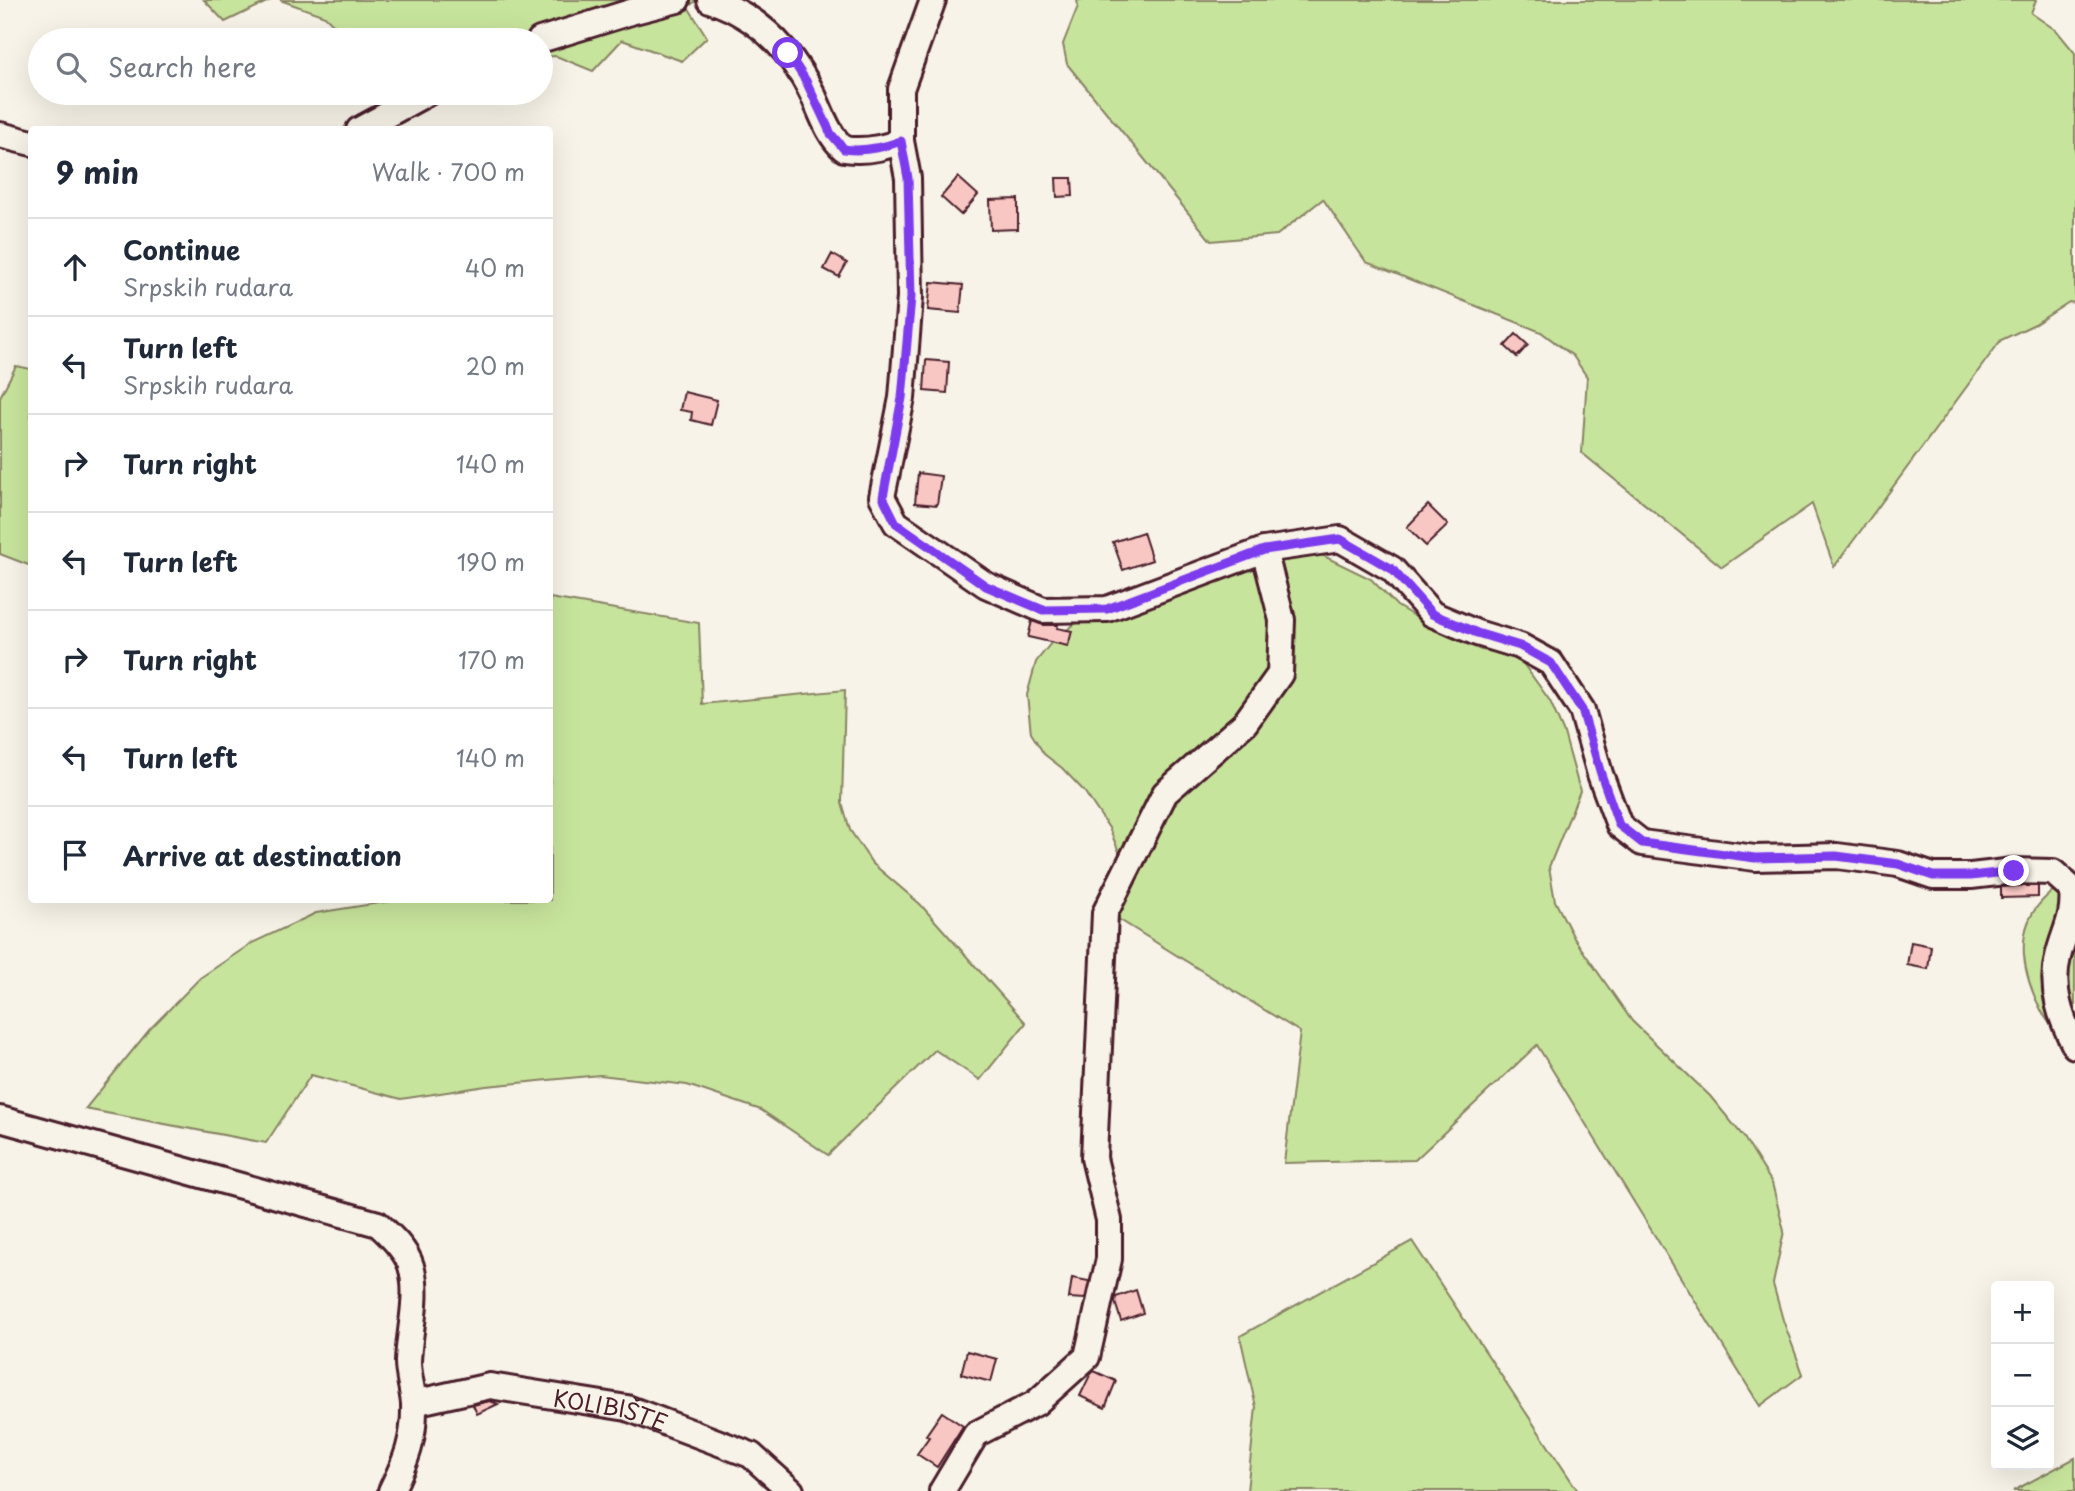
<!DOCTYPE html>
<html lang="en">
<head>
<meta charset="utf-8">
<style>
	body { margin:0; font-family:"Playpen Sans",sans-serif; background:#f6f6f7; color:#1f2937 }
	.controls { position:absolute; right:21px; bottom:21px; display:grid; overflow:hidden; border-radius:7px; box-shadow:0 7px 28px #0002 }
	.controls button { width:63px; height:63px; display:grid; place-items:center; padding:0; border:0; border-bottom:2px solid #e0e1e3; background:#fff; color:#1f2937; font:35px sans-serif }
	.stop { position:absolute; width:21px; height:21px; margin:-16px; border:5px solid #7c3aed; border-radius:50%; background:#fff }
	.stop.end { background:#7c3aed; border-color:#fff; box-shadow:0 2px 7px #0008 }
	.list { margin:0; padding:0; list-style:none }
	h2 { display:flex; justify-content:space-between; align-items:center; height:91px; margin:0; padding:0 28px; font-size:30px }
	h2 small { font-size:23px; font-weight:400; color:#747a83 }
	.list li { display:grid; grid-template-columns:46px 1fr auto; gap:21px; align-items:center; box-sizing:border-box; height:98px; padding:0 28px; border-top:2px solid #e0e1e3 }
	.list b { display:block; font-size:26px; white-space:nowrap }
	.list p { margin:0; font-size:23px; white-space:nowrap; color:#747a83 }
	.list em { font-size:23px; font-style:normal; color:#747a83 }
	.icon { flex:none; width:38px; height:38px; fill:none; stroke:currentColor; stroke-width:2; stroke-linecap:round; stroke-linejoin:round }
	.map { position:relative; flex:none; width:2075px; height:1491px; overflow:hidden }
	.search { position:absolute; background:#fff; box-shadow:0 7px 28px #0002; left:28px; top:28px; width:525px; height:77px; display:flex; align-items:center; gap:18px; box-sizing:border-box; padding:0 24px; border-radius:38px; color:#747a83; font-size:26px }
	.panel { position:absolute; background:#fff; box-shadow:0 7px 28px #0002; left:28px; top:126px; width:525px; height:777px; border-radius:7px }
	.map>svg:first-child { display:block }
</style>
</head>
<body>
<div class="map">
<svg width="2075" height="1491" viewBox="0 0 2075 1491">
	<rect width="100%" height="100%" fill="#f7f3e8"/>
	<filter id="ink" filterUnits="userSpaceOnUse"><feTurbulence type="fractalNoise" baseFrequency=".0143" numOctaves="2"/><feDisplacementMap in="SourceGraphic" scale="14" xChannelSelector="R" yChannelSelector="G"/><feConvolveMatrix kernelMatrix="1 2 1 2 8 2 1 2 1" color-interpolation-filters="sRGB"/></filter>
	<g filter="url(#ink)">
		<path fill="#c7e49c" stroke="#888264" stroke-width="2" d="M204,0H271L225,22Z
			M280,0H697L688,7L707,37L682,61L622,40L593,71L556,56L541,57V40H349L325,16Z
			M1077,0H2036L2031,13L2057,31L2075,53V303L2069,302L2035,324L2001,340L1834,567L1812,504L1722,567L1582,453L1587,377L1573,356L1541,332L1366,262L1323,199L1277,235L1211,241L1067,64L1063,44L1078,6Z
			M16,366L31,369V566L0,554V397Z
			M1257,538L1293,541L1371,579L1397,606L1448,636L1481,650L1517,655L1550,701L1564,733L1580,791L1549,867L1555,901L1574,938L1632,1021L1710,1096L1743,1136L1772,1183L1784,1231L1773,1284L1783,1320L1803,1374L1760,1406L1537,1045L1415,1160L1284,1163L1300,1032L1112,915L1120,854L1109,828L1084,791L1062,768L1044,754L1031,733L1027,695L1036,662L1055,638L1117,595Z
			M550,598L699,623L702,704L845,690L842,803L850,830L872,863L920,904L1026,1023L980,1080L935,1050L828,1155L761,1110L687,1085L600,1075L486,1086L401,1099L311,1075L266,1143L85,1109L150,1029L200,978L252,943L316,913L398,900H550Z
			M2075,873V1061C2066,1043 2052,1029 2042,1012C2024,978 2012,932 2042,901C2051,891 2064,882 2075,873Z
			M1412,1241L1578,1491H1247L1256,1407L1240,1336Z
			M2075,1458V1491H2013Z"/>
		<path fill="#f8c7c3" stroke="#4a1f2b" stroke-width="2" d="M958,177L978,195L961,215L941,197Z
			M1056,178H1072L1073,196L1057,197Z
			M1018,199V229L991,230L990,200Z
			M832,254L847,263L839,277L824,269Z
			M931,282L963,285L960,313L928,310Z
			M1516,334L1528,345L1517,357L1505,346Z
			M926,360L949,362L947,393L924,391Z
			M684,392L717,400L711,425L691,420L692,412L680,410Z
			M918,473L941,476L937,505L915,503Z
			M1428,505L1448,525L1426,546L1407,527Z
			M1143,532L1152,560L1123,570L1113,542Z
			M1032,621L1043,625H1058L1057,628L1072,631L1068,646L1028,637Z
			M2015,886H2038V897L2001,898V887Z
			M1911,942L1931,946L1928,969L1907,965Z
			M1072,1278L1089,1281L1085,1299L1069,1298Z
			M1136,1290L1143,1313L1121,1321L1115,1302L1116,1297Z
			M967,1351L997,1359L991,1382L961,1374Z
			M1094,1371L1116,1381L1105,1408L1080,1396L1090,1375Z
			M490,1401L498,1404L477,1414L473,1405Z
			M942,1412L963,1426L937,1467L917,1454L929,1437L926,1435Z"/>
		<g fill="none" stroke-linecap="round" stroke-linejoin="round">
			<defs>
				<g id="minor">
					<path d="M710,0C759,16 792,51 814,97C822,115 829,136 844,149C864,152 882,149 901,141"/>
					<path d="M933,0L901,89V141L908,178L910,297L902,398L882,497L896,523L986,585L1043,610L1107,609L1264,550L1340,539L1392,569L1432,614L1477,633L1520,646L1551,663L1582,710L1600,774L1619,825L1642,843L1755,858L1837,856L1898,864L1933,876H1971L2014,871L2053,872L2072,889C2075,918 2064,931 2058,957C2050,989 2061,1019 2075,1046"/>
					<path d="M540,40L634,11L677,0"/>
					<path d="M359,130L427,93"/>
					<path d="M0,135L32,143"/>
					<path d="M0,1119L378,1224C390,1235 406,1250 411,1266C420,1296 409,1330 408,1362C408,1376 413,1390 414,1404C415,1439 406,1461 391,1491"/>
					<path id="s1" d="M414,1403L490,1386L627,1408L751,1455L791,1491"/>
					<path d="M942,1491L976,1434L1036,1403L1087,1357L1109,1259V1220L1094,1158L1105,913L1165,793L1245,723L1280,674L1282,620L1264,550"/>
				</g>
			</defs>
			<use href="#minor" stroke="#4a1f2b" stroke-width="30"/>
			<use href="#minor" stroke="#f7f3e8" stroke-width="24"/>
		</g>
	</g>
	<g fill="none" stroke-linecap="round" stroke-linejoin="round" filter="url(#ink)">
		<path stroke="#7c3aed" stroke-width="9" d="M788,53L806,81L831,134L844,149C864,152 882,148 901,141L908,178L911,297L902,398L883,497L896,523L986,586L1043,610L1107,609L1264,550L1340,539L1392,569L1432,614L1477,633L1520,646L1551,663L1582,710L1601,774L1619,825L1642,843L1755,858L1836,856L1898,864L1933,876H1971L2014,871"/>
	</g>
	<g text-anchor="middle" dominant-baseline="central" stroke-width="5" stroke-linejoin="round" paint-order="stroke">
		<g font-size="23" fill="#4a1f2b" stroke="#f7f3e8">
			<text stroke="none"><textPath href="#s1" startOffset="201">KOLIBIŠTE</textPath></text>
		</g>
	</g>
</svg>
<div class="controls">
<button>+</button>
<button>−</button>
<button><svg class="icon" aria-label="layers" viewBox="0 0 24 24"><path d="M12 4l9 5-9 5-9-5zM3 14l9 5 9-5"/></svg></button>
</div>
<div class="stop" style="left:788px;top:53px"></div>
<div class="stop end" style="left:2014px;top:871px"></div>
<div class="search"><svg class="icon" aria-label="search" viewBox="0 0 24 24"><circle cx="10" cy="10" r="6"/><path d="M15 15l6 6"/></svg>Search here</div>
<section class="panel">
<h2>9 min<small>Walk · 700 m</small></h2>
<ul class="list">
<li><svg class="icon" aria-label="ahead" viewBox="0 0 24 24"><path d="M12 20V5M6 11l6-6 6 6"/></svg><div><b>Continue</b><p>Srpskih rudara</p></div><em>40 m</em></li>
<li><svg class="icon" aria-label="left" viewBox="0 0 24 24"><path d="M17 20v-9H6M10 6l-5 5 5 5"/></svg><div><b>Turn left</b><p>Srpskih rudara</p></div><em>20 m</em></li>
<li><svg class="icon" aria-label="right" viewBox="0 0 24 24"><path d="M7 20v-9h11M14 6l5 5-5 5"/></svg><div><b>Turn right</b></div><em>140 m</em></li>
<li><svg class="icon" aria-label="left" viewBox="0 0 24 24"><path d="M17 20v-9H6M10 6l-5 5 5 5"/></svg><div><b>Turn left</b></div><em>190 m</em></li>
<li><svg class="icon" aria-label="right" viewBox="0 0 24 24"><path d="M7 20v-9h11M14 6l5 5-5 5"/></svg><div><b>Turn right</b></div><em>170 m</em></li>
<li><svg class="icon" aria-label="left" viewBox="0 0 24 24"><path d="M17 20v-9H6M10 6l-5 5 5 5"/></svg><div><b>Turn left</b></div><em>140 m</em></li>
<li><svg class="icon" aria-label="arrive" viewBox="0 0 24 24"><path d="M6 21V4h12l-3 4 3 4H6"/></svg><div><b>Arrive at destination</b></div></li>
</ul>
</section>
</div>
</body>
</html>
